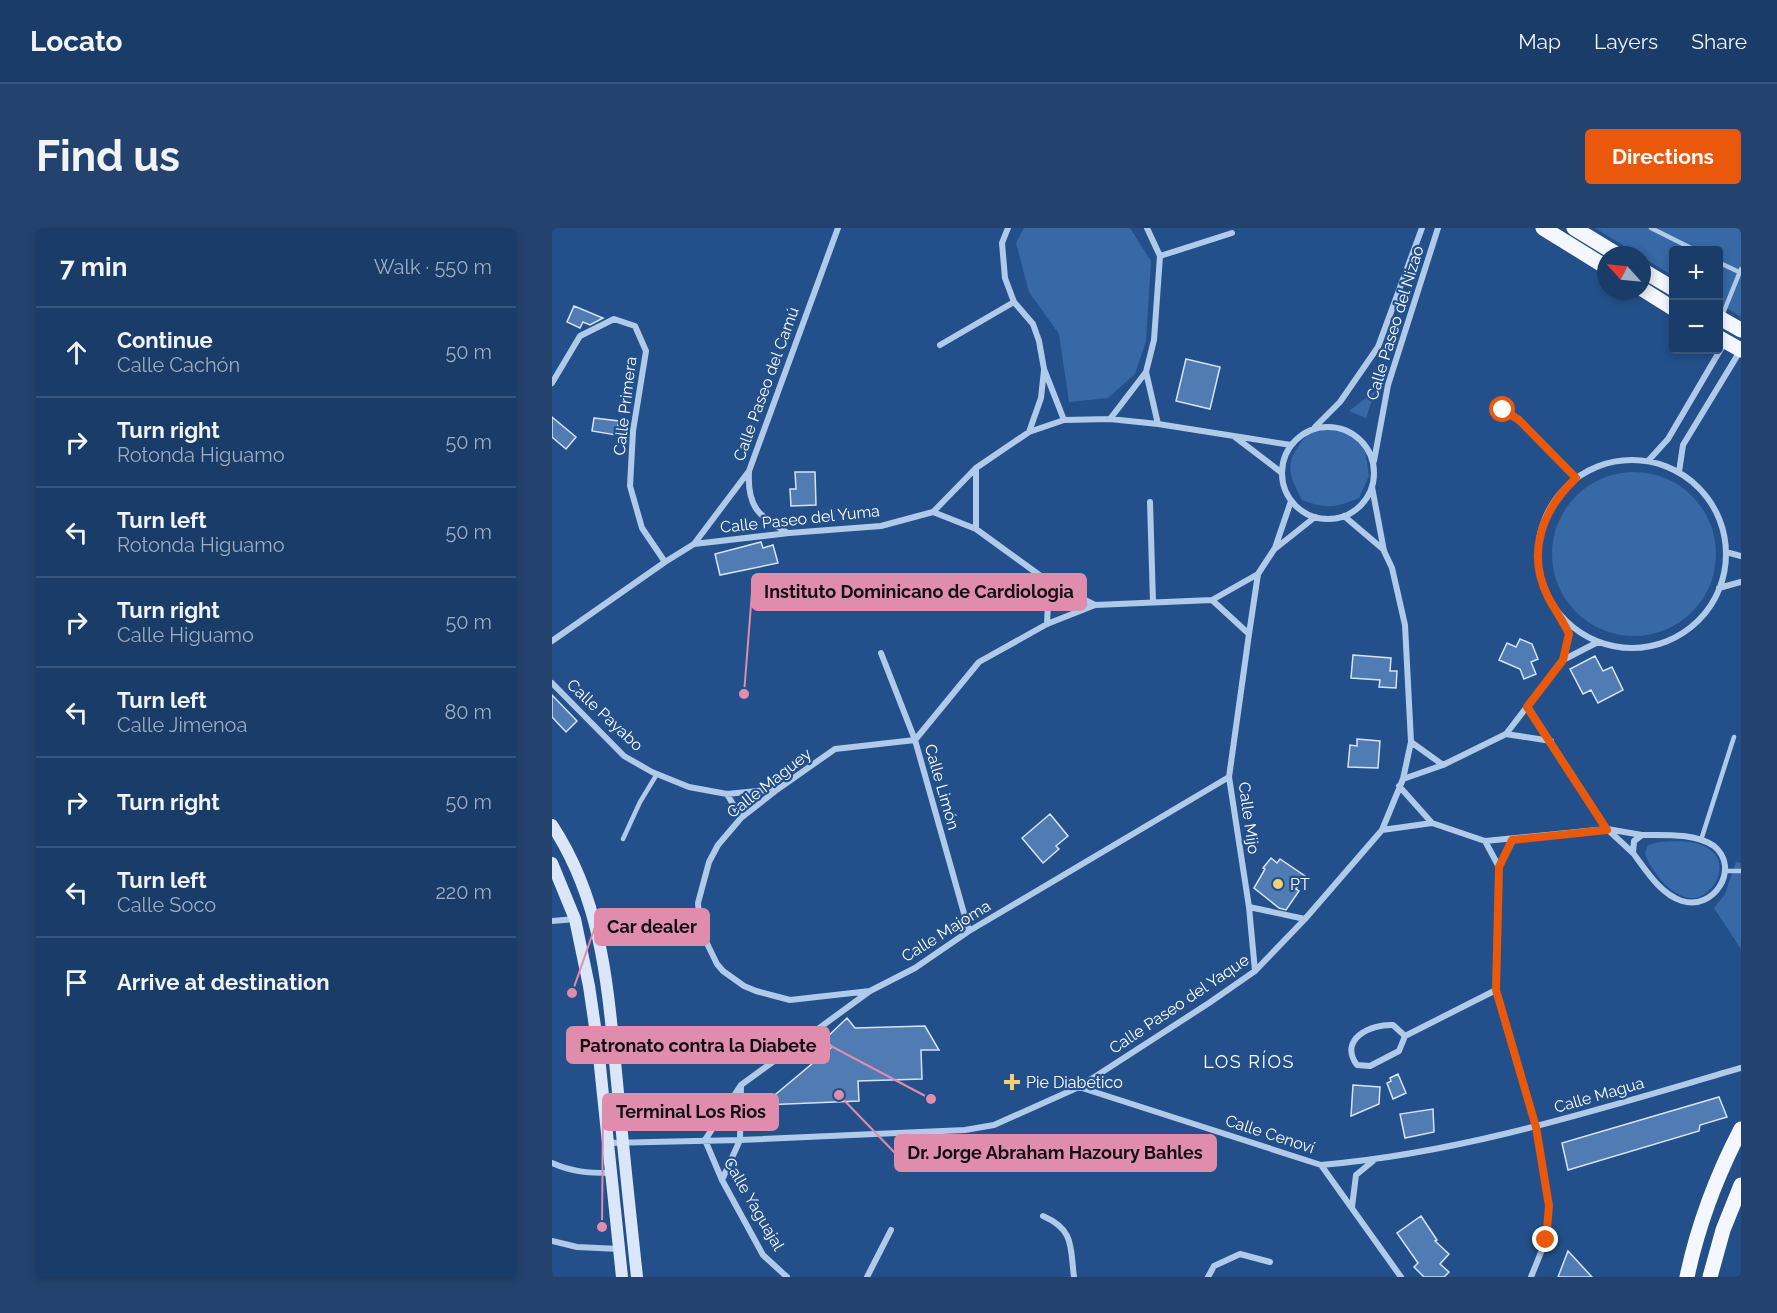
<!DOCTYPE html>
<html lang="en">
<head>
<meta charset="utf-8">
<style>
	body { margin:0; font-family:Raleway,sans-serif; background:#23436e; color:#f1f3f6 }
	.controls { position:absolute; right:18px; top:18px; display:grid; overflow:hidden; border-radius:6px; box-shadow:0 3px 9px #0003 }
	.controls button { width:54px; height:54px; display:grid; place-items:center; padding:0; border:0; border-bottom:2px solid #38567c; background:#1a3c68; color:#f1f3f6; font:30px sans-serif }
	.compass { position:absolute; left:1045px; top:18px; width:54px; height:54px; border-radius:50%; background:#1a3c68; box-shadow:0 3px 9px #0003; rotate:297deg }
	.stop { position:absolute; width:18px; height:18px; margin:-14px; border:4px solid #ea580c; border-radius:50%; background:#fff }
	.stop.end { background:#ea580c; border-color:#fff; box-shadow:0 2px 6px #0008 }
	.list { margin:0; padding:0; list-style:none }
	h2 { display:flex; justify-content:space-between; align-items:center; height:78px; margin:0; padding:0 24px; font-size:26px }
	h2 small { font-size:20px; font-weight:400; color:#9fadc0 }
	.list li { display:grid; grid-template-columns:39px 1fr auto; gap:18px; align-items:center; box-sizing:border-box; height:90px; padding:0 24px; border-top:2px solid #38567c }
	.list b { display:block; font-size:22px; white-space:nowrap }
	.list p { margin:0; font-size:20px; white-space:nowrap; color:#9fadc0 }
	.list em { font-size:20px; font-style:normal; color:#9fadc0 }
	.icon { flex:none; width:33px; height:33px; fill:none; stroke:currentColor; stroke-width:2; stroke-linecap:round; stroke-linejoin:round }
	.map { position:relative; flex:none; width:1189px; height:1049px; overflow:hidden; border-radius:6px }
	header { display:flex; align-items:center; gap:36px; box-sizing:border-box; height:84px; padding:0 30px; background:#1a3c68; border-bottom:2px solid #38567c }
	header strong { font-size:28px }
	nav { display:flex; gap:33px; margin-inline-start:auto; font-size:21px }
	.intro { display:flex; align-items:center; justify-content:space-between; box-sizing:border-box; height:144px; padding:0 36px }
	h1 { margin:0; font-size:42px }
	.button { padding:15px 27px; border-radius:6px; background:#ea580c; color:#fff; font-size:21px; font-weight:700 }
	main { display:flex; gap:36px; padding:0 36px }
	aside { flex:1; background:#1a3c68; border-radius:6px; box-shadow:0 3px 9px #0003 }
	.map>svg:first-child { display:block }
</style>
</head>
<body>
<header>
<strong>Locato</strong>
<nav><a>Map</a><a>Layers</a><a>Share</a></nav>
</header>
<div class="intro"><h1>Find us</h1><a class="button">Directions</a></div>
<main>
<aside>
<h2>7 min<small>Walk · 550 m</small></h2>
<ul class="list">
<li><svg class="icon" aria-label="ahead" viewBox="0 0 24 24"><path d="M12 20V5M6 11l6-6 6 6"/></svg><div><b>Continue</b><p>Calle Cachón</p></div><em>50 m</em></li>
<li><svg class="icon" aria-label="right" viewBox="0 0 24 24"><path d="M7 20v-9h11M14 6l5 5-5 5"/></svg><div><b>Turn right</b><p>Rotonda Higuamo</p></div><em>50 m</em></li>
<li><svg class="icon" aria-label="left" viewBox="0 0 24 24"><path d="M17 20v-9H6M10 6l-5 5 5 5"/></svg><div><b>Turn left</b><p>Rotonda Higuamo</p></div><em>50 m</em></li>
<li><svg class="icon" aria-label="right" viewBox="0 0 24 24"><path d="M7 20v-9h11M14 6l5 5-5 5"/></svg><div><b>Turn right</b><p>Calle Higuamo</p></div><em>50 m</em></li>
<li><svg class="icon" aria-label="left" viewBox="0 0 24 24"><path d="M17 20v-9H6M10 6l-5 5 5 5"/></svg><div><b>Turn left</b><p>Calle Jimenoa</p></div><em>80 m</em></li>
<li><svg class="icon" aria-label="right" viewBox="0 0 24 24"><path d="M7 20v-9h11M14 6l5 5-5 5"/></svg><div><b>Turn right</b></div><em>50 m</em></li>
<li><svg class="icon" aria-label="left" viewBox="0 0 24 24"><path d="M17 20v-9H6M10 6l-5 5 5 5"/></svg><div><b>Turn left</b><p>Calle Soco</p></div><em>220 m</em></li>
<li><svg class="icon" aria-label="arrive" viewBox="0 0 24 24"><path d="M6 21V4h12l-3 4 3 4H6"/></svg><div><b>Arrive at destination</b></div></li>
</ul>
</aside>
<div class="map">
<svg width="1189" height="1049" viewBox="0 0 1189 1049">
	<rect width="100%" height="100%" fill="#23508a"/>
	<path fill="#3769a7" d="M472,0H578L599,33L594,113L583,146L556,170L517,174L507,106L477,64L464,15Z
		M1043,0H1189V89L1167,75L1166,22H1122L1121,48Z
		M823,163L814,190L797,183Z
		M777,202L797,205L813,222L817,248L807,270C783,280 774,281 750,272C733,240 734,234 756,205Z
		M1000 326a82 82 0 1 1 164 0a82 82 0 1 1-164 0Z
		M1107,614C1124,613 1147,611 1161,624C1177,639 1161,668 1142,670C1130,671 1117,661 1110,653C1103,644 1096,636 1093,625L1096,617Z
		M1184,634L1189,635V721L1162,680L1173,666Z"/>
	<path fill="#507bb3" stroke="#d4e4f8" stroke-width="1.5" d="M22,78L51,90L38,97L31,94L28,100L15,94Z
		M634,131L668,139L658,181L624,173Z
		M0,189L24,209L14,221L0,209Z
		M42,190L67,193L64,207L40,203Z
		M243,244H263L264,277L239,278L238,261H244Z
		M209,314L211,320L221,317L226,335L168,347L163,326Z
		M968,411L980,416L986,431L979,434L984,446L972,451L968,441L947,432L955,415L964,419Z
		M801,427L839,430L838,443H845L844,460L827,459L828,452L799,450Z
		M1043,428L1051,443L1060,439L1071,462L1046,475L1039,462L1031,466L1018,441Z
		M0,467L25,493L14,504L0,489Z
		M805,511L828,513L826,540L796,539L798,517L805,518Z
		M498,586L516,608L504,618L507,621L491,635L470,610Z
		M719,630L725,635L728,631L753,648L744,661L747,663L734,682L727,680L702,660L713,641L711,640Z
		M295,790L303,800L373,798L387,822H369L370,851L306,853L307,873L211,877L280,819L273,811Z
		M846,846L854,865L841,871L835,855L839,853L838,850Z
		M801,857L828,859L827,876L799,888Z
		M1167,869L1175,889L1148,897L1147,903L1016,942L1010,915Z
		M881,881L882,904L853,910L848,886Z
		M869,988L885,1012L883,1013L897,1026L888,1036L897,1044L892,1049H872L862,1039L866,1035L845,1005Z
		M1016,1023L1040,1049H1006Z"/>
	<g fill="none" stroke-linecap="round" stroke-linejoin="round">
		<path stroke="#b0caea" stroke-width="4.5" d="M1099,0L1143,22
			M1166,34L1187,44
			M1170,88L1189,41
			M71,611L88,574L105,546
			M1149,612L1182,509
			M1175,643H1189"/>
		<path stroke="#b0caea" stroke-width="6" d="M456,0L450,15L453,50L462,74L481,96L487,113L492,141L512,192
			M608,28L680,5
			M388,117L462,74
			M594,144L606,196
			M0,155L28,108L62,91L83,98L94,123L81,203L78,258L90,300L113,334
			M951,182L967,192L1024,250
			M558,191L594,144L602,112L608,28L595,0
			M763,199L788,174L826,119L870,0
			M730 245a46 46 0 1 1 92 0a46 46 0 1 1-92 0Z
			M477,204L489,170L492,142
			M683,209L730,245
			M986 326a94 94 0 1 1 188 0a94 94 0 1 1-188 0Z
			M822,233L836,157L886,0
			M1096,233L1116,211L1173,114
			M197,244C195,280 207,288 236,305
			M1127,244L1131,217L1188,123
			M598,274L601,374
			M381,284L424,301L497,354L543,377
			M792,288L832,322
			M424,301V240
			M142,316L237,305L329,298L381,284L424,240L477,204L512,192L558,191L606,196L739,217
			M724,320L763,289
			M1174,324L1189,328
			M1167,360L1189,354
			M660,372L706,346
			M495,396L497,354
			M697,406L677,549L697,679L703,743
			M0,413L113,334L142,316L197,243L286,0
			M329,425L363,512L417,703
			M1011,432L1046,414
			M0,455L72,528L100,544L137,559L175,566L225,561
			M976,479L1055,601L1081,625
			M954,506L999,513
			M859,514L891,537L954,506L1011,432L1017,406L1010,392
			M851,551L891,537
			M847,558L880,595
			M175,566L189,590
			M830,602L880,595L933,613L1055,601L1090,607
			M1090,607C1112,607 1143,605 1162,618C1189,640 1162,683 1130,673C1108,666 1094,642 1081,625L1082,613Z
			M961,612L947,639L944,762L984,899L997,978L994,1012L979,1049
			M933,613L947,639
			M697,679L753,691
			M0,693L23,691
			M318,763L238,772L204,763L192,758L171,743L165,736L148,701L146,675L157,634L166,617L189,590L226,561L283,521L363,512L427,434L495,396L543,377L660,372L697,406L706,346L723,320L739,273
			M853,808L847,823L818,838L805,837C786,811 819,796 841,797L853,808L944,762
			M527,859L769,937L849,1049
			M55,915L188,912L413,902L442,897L527,859L657,775L703,743L753,691L830,602L851,551L859,514L853,397L840,340L832,323L820,259
			M0,935C20,944 36,945 58,945
			M769,937C912,925 1051,880 1189,840
			M170,952L188,912L189,858
			M800,979L804,947L821,933
			M491,988C523,1002 518,1019 522,1049
			M0,1013L25,1019L67,1021
			M235,1049L211,1027L170,952L153,912L189,857L318,763L363,740L417,703L677,549
			M315,1049L339,1002
			M656,1049L662,1038L688,1026L718,1034"/>
		<path stroke="#dbe7f8" stroke-width="12" d="M0,597C52,676 56,764 65,854C71,919 78,984 85,1049
			M0,635L23,691L37,758L46,819L70,1049"/>
		<path stroke="#f4f8fe" stroke-width="15" d="M991,0L1054,39
			M1022,0L1066,27
			M1090,42L1122,61
			M1090,61L1122,81
			M1166,89L1189,102
			M1166,109L1189,122
			M1135,1049C1146,997 1164,949 1189,901
			M1158,1049L1171,1002L1189,957"/>
	</g>
	<g fill="none" stroke-linecap="round" stroke-linejoin="round">
		<path stroke="#ea580c" stroke-width="8" d="M951,182L967,192L1024,250C990,282 974,325 996,369C1003,382 1011,393 1017,406L1011,432L975,479L1055,602L960,612L947,639L944,762L984,899L997,978L994,1012"/>
	</g>
	<g fill="#f5d073" stroke="#23508a" stroke-width="2">
		<circle cx="726" cy="656" r="6"/>
		<path d="M457 845h6v6h6v6h-6v6h-6v-6h-6v-6h6z"/>
	</g>
	<g text-anchor="middle" dominant-baseline="central" stroke-width="4.5" stroke-linejoin="round" paint-order="stroke">
		<g font-size="16" fill="#fff" stroke="#23508a">
			<text transform="translate(843 95) rotate(-73)">Calle Paseo del Nizao</text>
			<text transform="translate(214 156) rotate(-70)">Calle Paseo del Camú</text>
			<text transform="translate(73 178) rotate(-83)">Calle Primera</text>
			<text transform="translate(248 291) rotate(-6)">Calle Paseo del Yuma</text>
			<text transform="translate(53 487) rotate(43)">Calle Payabo</text>
			<text transform="translate(217 555) rotate(-38)">Calle Maguey</text>
			<text transform="translate(390 559) rotate(74)">Calle Limón</text>
			<text transform="translate(697 590) rotate(82)">Calle Mijo</text>
			<text transform="translate(394 703) rotate(-32)">Calle Majoma</text>
			<text transform="translate(627 776) rotate(-34)">Calle Paseo del Yaque</text>
			<text transform="translate(1047 867) rotate(-16)">Calle Magua</text>
			<text transform="translate(718 906) rotate(18)">Calle Cenoví</text>
			<text transform="translate(202 976) rotate(60)">Calle Yaguajal</text>
		</g>
		<g font-size="16" fill="#fff" stroke="#23508a" text-anchor="start">
			<text x="738" y="656">PT</text>
			<text x="474" y="854">Pie Diabetico</text>
		</g>
		<g font-size="18" letter-spacing="1.5" fill="#fff" stroke="#23508a">
			<text x="697" y="833">LOS RÍOS</text>
		</g>
	</g>
	<path fill="none" stroke="#e08cad" stroke-width="2" d="M192 466L200 364M20 765L43 699M379 871L277 817M50 999L51 884M287 867L343 925"/>
	<g fill="#e08cad" stroke="#23508a" stroke-width="2">
		<circle cx="192" cy="466" r="6"/>
		<circle cx="20" cy="765" r="6"/>
		<circle cx="379" cy="871" r="6"/>
		<circle cx="50" cy="999" r="6"/>
		<circle cx="287" cy="867" r="6"/>
	</g>
	<g fill="#e08cad" stroke="#e08cad" stroke-width="2">
		<rect x="200" y="346" width="334" height="36" rx="6"/>
		<rect x="43" y="681" width="114" height="36" rx="6"/>
		<rect x="15" y="799" width="262" height="36" rx="6"/>
		<rect x="51" y="866" width="175" height="36" rx="6"/>
		<rect x="343" y="907" width="321" height="36" rx="6"/>
	</g>
	<g font-size="18" text-anchor="middle" font-weight="bold" fill="#111">
		<text x="367" y="370">Instituto Dominicano de Cardiologia</text>
		<text x="100" y="705">Car dealer</text>
		<text x="146" y="824">Patronato contra la Diabete</text>
		<text x="139" y="890">Terminal Los Rios</text>
		<text x="503" y="931">Dr. Jorge Abraham Hazoury Bahles</text>
	</g>
</svg>
<div class="controls">
<button>+</button>
<button>−</button>
</div>
<svg class="compass" viewBox="-18 -18 36 36"><path d="M0-13l5 13h-10z" fill="#e53935"/><path d="M0 13l5-13h-10z" fill="#9fadc0"/></svg>
<div class="stop" style="left:951px;top:182px"></div>
<div class="stop end" style="left:994px;top:1012px"></div>
</div>
</main>
</body>
</html>
